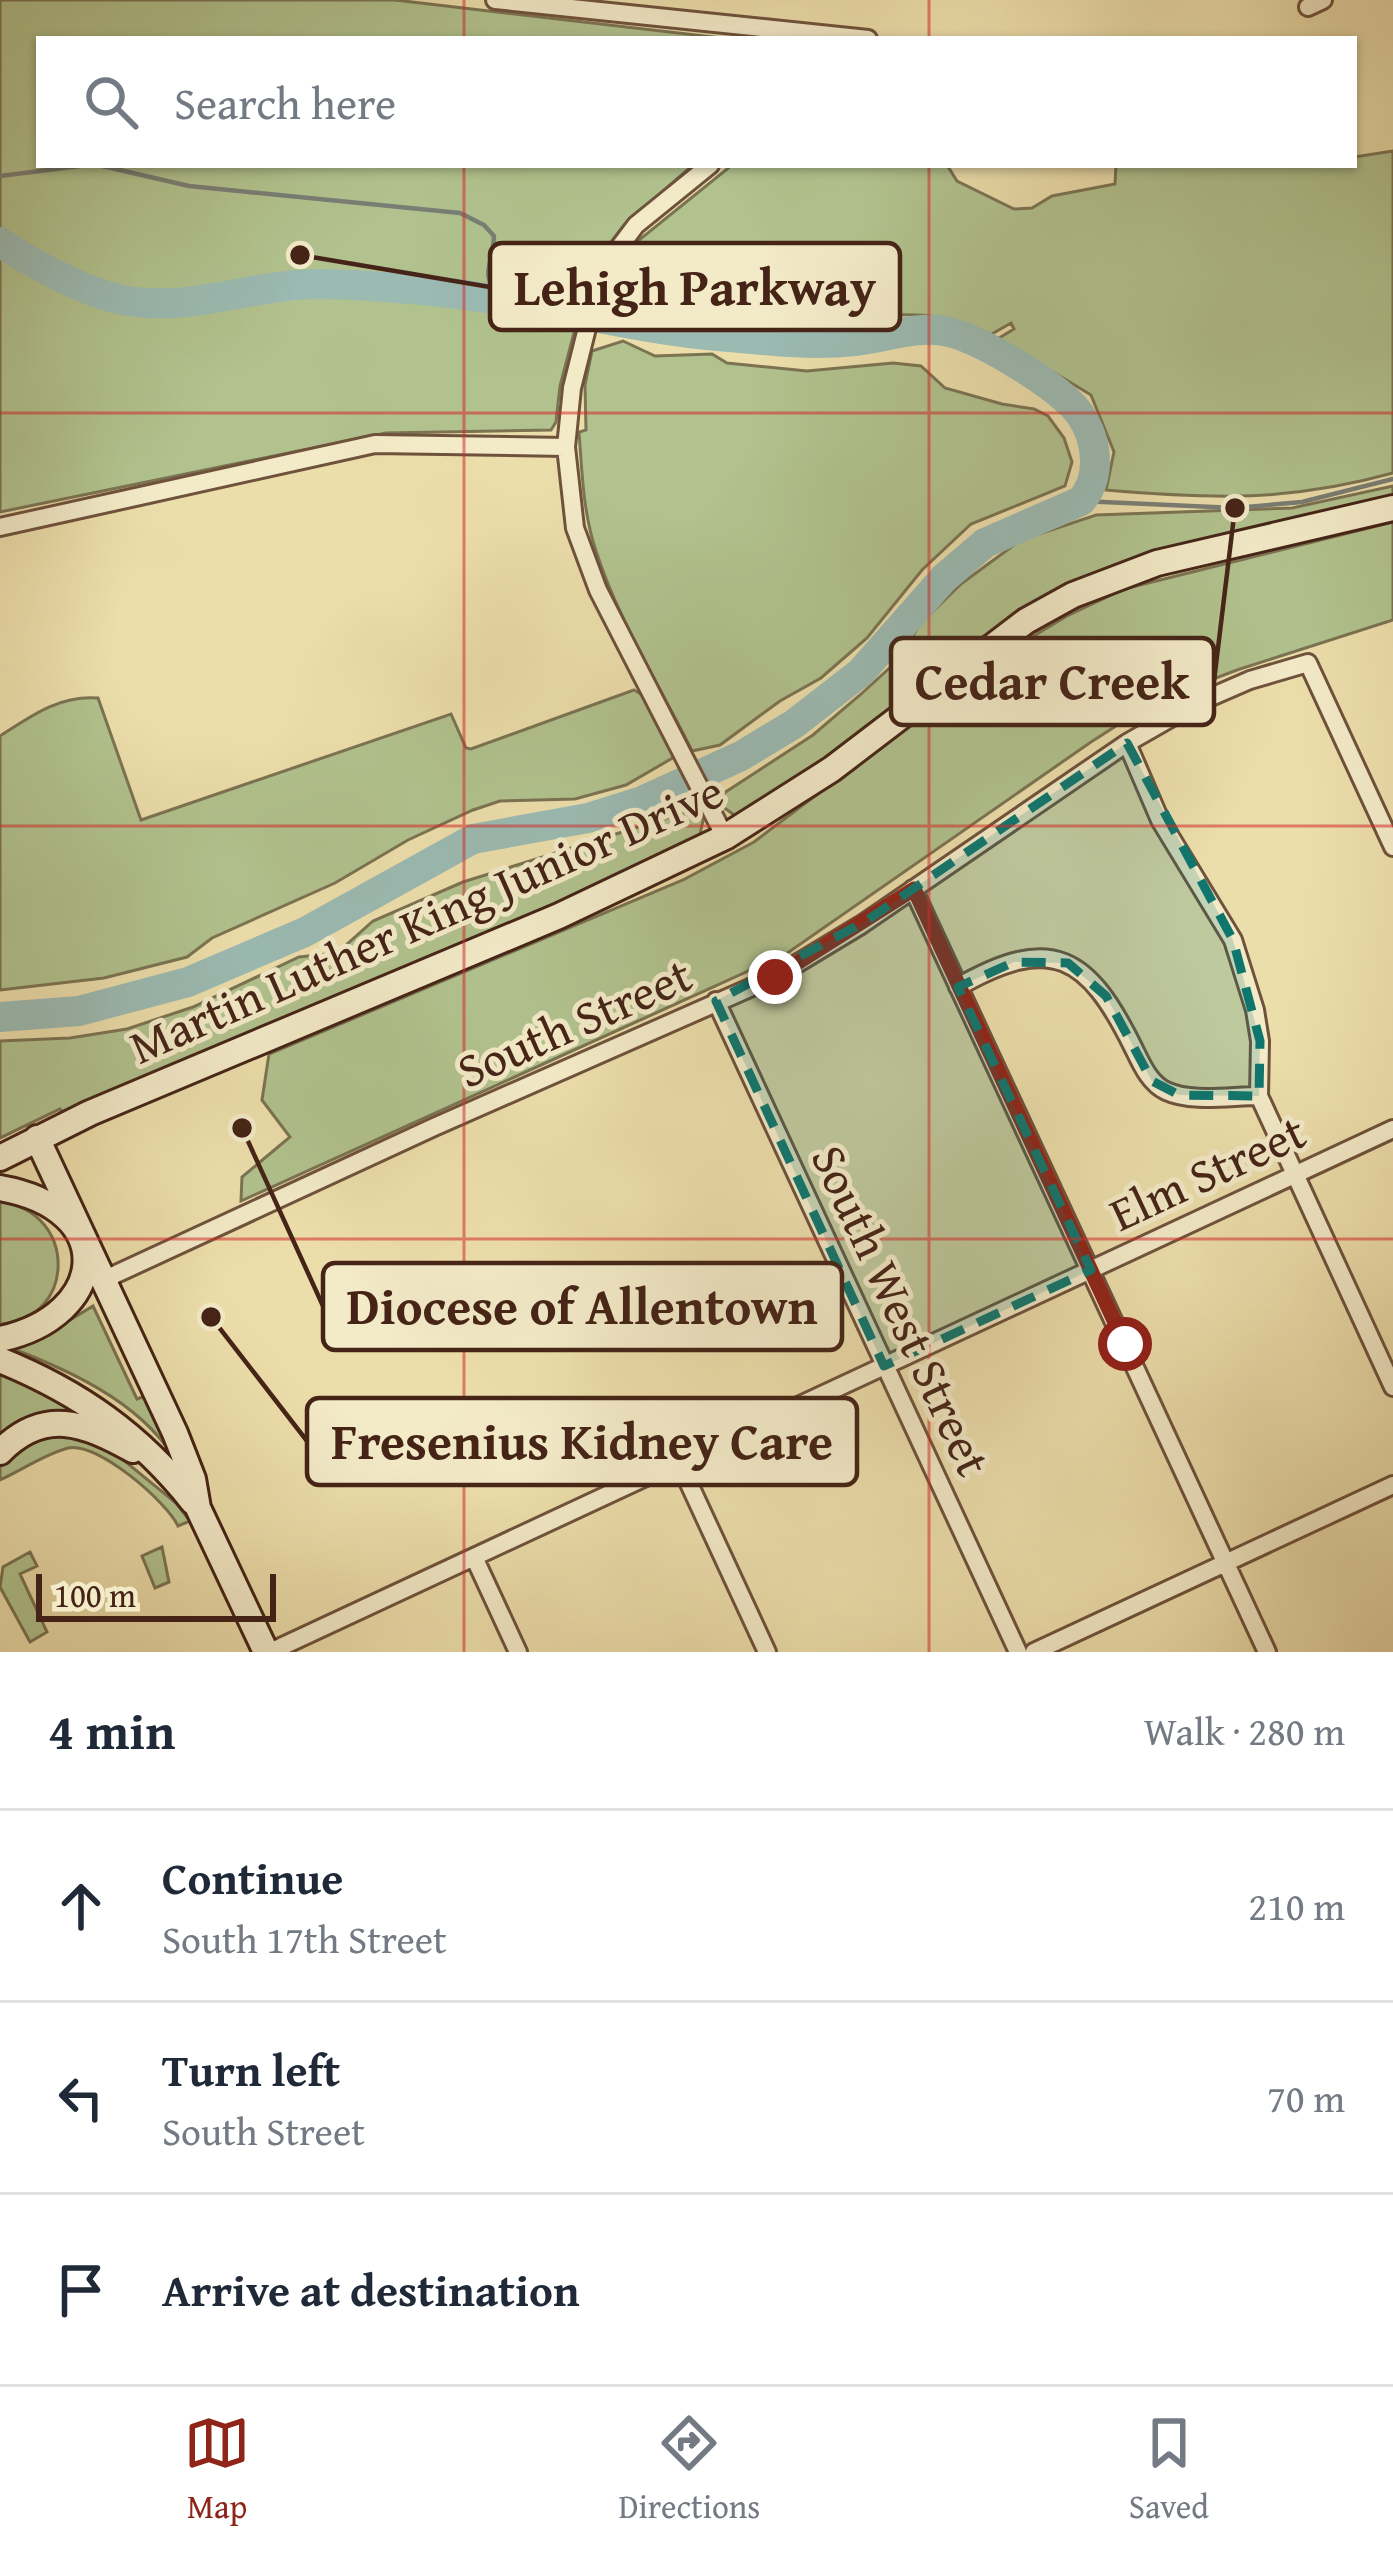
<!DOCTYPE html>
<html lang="en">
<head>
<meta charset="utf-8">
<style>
	body { margin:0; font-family:"Gentium Book Plus",serif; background:#f2f2f3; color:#1f2937 }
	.scale { position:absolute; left:36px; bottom:30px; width:240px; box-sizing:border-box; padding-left:12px; border:6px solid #452417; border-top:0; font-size:33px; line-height:42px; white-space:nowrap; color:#452417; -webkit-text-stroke:9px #f3eac8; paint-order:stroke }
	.stop { position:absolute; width:36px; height:36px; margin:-27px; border:9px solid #8f2418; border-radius:50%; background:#fff }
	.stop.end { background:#8f2418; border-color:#fff; box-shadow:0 3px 12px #0008 }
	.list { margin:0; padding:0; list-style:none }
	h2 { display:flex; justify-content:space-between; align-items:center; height:156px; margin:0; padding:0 48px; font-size:51px }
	h2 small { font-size:39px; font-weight:400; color:#747a83 }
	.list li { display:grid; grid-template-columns:78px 1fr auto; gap:36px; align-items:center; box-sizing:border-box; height:192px; padding:0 48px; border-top:3px solid #e0e1e3 }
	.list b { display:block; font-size:45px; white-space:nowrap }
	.list p { margin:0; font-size:39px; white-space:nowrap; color:#747a83 }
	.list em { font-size:39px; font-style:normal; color:#747a83 }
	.icon { flex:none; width:66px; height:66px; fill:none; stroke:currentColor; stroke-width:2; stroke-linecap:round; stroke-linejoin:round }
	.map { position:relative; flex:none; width:1393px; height:1652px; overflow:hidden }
	.search { position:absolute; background:#fff; box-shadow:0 3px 9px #0004; left:36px; right:36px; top:36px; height:132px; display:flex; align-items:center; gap:30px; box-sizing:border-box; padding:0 42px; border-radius:0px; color:#747a83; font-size:45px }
	.sheet { height:732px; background:#fff }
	nav { display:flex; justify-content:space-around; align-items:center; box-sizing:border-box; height:168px; border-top:3px solid #e0e1e3; background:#fff; font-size:33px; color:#747a83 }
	nav a { display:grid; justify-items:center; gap:6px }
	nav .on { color:#8f2418 }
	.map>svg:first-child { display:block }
</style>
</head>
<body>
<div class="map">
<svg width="1393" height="1652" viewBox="0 0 1393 1652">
	<rect width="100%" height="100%" fill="#ecdeab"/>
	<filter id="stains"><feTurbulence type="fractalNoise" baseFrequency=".00167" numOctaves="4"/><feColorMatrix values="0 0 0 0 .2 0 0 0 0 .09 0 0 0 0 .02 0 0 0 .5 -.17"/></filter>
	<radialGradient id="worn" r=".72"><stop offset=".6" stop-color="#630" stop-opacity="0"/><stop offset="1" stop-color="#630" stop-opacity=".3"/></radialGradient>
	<path fill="#b1c28e" stroke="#7b7352" stroke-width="3" d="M0,0H395L730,39H39V165H693L624,225L591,268L560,386L556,422L551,430L386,433L0,512Z
		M1393,151V473C1289,502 1211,499 1106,490L1114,452L1091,395L1045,367L989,344L1014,329L1011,323L985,338C937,298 862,322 805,319C739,316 668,308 603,297L619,265L639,240L732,165H947L957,181L1014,209L1032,208L1052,196L1115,184L1116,165H1354V157Z
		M623,341L655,356L712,354L727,363L807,371L893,363L921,366L945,388L1002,404L1034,409L1048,416L1064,438L1072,462L1065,486L971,524L922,570L867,638L821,678L780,701L720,745L692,751C660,686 618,620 596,551C583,513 582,471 579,432L586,430L585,385L592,351Z
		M1393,486V500L1136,561L737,817L719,804L721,795L813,735L860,695L896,662L921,623L961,584L1021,540L1096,515L1292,508Z
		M1393,522V620L1237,670L1155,701L1091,742L786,954L241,1201L242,1177L290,1137L262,1100L269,1054L683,880L754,842L1002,655L1067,616L1124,589Z
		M634,690L644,696L676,756L626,785L575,799L500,801L473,810L408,840L335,883L212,938L187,957L104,978L0,990V736C31,716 59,695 98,698L141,820L451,714L466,748L471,749Z
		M692,810L705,812L700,834L662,858L63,1113L60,1109L0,1138V1041L70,1038L127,1029L193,1007L299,957L337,953L373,921L463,882Z
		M0,1202C78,1211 77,1320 0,1324Z
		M93,1306L137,1399L148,1395L173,1456C138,1401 67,1369 8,1347L34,1342Z
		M0,1374L43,1391L97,1424L0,1448Z
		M57,1431L104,1444L176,1503L190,1521L178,1526C167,1502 97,1441 68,1448C45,1454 22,1470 0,1480V1466L20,1446Z
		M162,1547L169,1582L155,1588L142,1556Z
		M30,1552L37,1566L20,1574L47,1632L30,1642L0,1587L3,1567Z"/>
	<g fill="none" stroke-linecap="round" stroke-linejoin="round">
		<path stroke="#797e74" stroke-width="4.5" d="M98,165L189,186L460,213L484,225L494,236C493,269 475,277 509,301
			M0,176L88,165
			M1081,501L1235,508L1302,502L1393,479"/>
		<path stroke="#9bbab2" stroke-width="30" d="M0,242C29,262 79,289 114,298C184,316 252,283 321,284C380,285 454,292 512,302C581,313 648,330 718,336C762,340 810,346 854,341C884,338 914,326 944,331C978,337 1045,379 1070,403C1096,427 1105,474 1081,501L985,543L944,578L861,672L794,724L741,756L642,801L588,818L473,839L305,932L188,982L79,1011L0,1017"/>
		<defs>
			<path id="street" d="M495,0L868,39
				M1308,7L1323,0
				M710,165L636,225L609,261L595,296L572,388L566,447L575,528L598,590L725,837
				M0,527L375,444L566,447
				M1127,743L1160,820L1233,940L1255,1010L1260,1041L1259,1096L1393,1387
				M913,889L1267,1652
				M958,987C1052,933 1088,956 1133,1047C1141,1063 1149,1083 1166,1091C1192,1103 1230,1096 1259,1096
				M716,1001L1018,1652
				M103,1280L434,1127L775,977L861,925L1127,743L1197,703L1250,680L1308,663L1393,847
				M679,1462L767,1652
				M474,1557L518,1652
				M270,1652L1393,1129
				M1034,1652L1393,1485"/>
			<path id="secondary" d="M37,1138L175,1433L193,1479L198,1508L266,1652
				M0,1158L90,1113L559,916L725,837L832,769L1026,621L1073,595L1157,563L1393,508
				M0,1188C120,1209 108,1316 0,1339
				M0,1360C79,1392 140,1435 193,1502
				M0,1452C44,1407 84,1423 133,1450"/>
		</defs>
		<use href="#street" stroke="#6f523c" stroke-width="22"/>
		<use href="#secondary" stroke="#452417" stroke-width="30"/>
		<use href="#street" stroke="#f3eac8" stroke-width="16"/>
		<use href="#secondary" stroke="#f3eac8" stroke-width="24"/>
	</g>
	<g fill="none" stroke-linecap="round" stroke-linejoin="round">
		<path stroke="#8f2418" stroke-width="15" d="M775,977L914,889L1125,1344"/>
	</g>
	<path fill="#0f766e" fill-opacity="0.2" stroke="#0f766e" stroke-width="9" stroke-dasharray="24 15" stroke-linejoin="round" d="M1127,743L1233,940L1260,1041L1259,1096L1179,1095L1152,1081L1106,996L1068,963L1014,962L958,987L1091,1270L884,1366L716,1001L866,921Z"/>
	<path fill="none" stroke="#d62828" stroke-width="3" stroke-opacity="0.55" d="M464,0V39M929,0V39M464,165V1652M929,165V1652M0,413H1393M0,826H1393M0,1239H1393"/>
	<g text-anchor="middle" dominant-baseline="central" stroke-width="10" stroke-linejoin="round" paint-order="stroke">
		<g font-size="48" fill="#452417" stroke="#f3eac8">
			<text transform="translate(426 918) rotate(-24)">Martin Luther King Junior Drive</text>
			<text transform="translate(574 1022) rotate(-24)">South Street</text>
			<text transform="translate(1207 1172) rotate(-25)">Elm Street</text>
			<text transform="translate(902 1310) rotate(65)">South West Street</text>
		</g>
	</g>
	<path fill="none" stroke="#452417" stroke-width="4.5" d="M300 255L490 287M1235 508L1214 681M242 1128L323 1306M211 1317L307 1441"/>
	<g fill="#452417" stroke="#f3eac8" stroke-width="4.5">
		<circle cx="300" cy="255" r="12"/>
		<circle cx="1235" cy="508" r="12"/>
		<circle cx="242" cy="1128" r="12"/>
		<circle cx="211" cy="1317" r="12"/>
	</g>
	<g fill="#f3eac8" stroke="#452417" stroke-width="4.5">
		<rect x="490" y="243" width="410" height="87" rx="12"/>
		<rect x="891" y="638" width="323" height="87" rx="12"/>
		<rect x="323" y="1263" width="519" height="87" rx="12"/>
		<rect x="307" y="1398" width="550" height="87" rx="12"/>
	</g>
	<g font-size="51" text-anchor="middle" font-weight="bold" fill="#452417">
		<text x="695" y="305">Lehigh Parkway</text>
		<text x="1052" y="699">Cedar Creek</text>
		<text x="582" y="1324">Diocese of Allentown</text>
		<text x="582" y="1459">Fresenius Kidney Care</text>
	</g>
	<rect width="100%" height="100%" filter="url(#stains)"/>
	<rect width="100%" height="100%" fill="url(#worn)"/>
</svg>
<div class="scale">100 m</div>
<div class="stop" style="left:1125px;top:1344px"></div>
<div class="stop end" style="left:775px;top:977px"></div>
<div class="search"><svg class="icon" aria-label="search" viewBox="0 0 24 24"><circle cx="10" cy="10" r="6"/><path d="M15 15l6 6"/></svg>Search here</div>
</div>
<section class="sheet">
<h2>4 min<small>Walk · 280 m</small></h2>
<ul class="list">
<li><svg class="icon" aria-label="ahead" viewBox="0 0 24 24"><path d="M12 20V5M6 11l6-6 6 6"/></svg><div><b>Continue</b><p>South 17th Street</p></div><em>210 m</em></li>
<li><svg class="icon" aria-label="left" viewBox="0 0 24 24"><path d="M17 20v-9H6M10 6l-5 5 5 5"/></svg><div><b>Turn left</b><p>South Street</p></div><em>70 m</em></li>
<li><svg class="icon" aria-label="arrive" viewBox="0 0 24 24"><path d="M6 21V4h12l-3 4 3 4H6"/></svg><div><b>Arrive at destination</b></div></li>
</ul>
</section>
<nav>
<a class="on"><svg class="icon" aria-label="map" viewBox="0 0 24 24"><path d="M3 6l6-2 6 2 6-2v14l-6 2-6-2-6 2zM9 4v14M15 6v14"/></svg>Map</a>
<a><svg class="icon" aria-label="directions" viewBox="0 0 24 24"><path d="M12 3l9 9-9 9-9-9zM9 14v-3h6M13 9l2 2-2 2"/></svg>Directions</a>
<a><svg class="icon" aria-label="saved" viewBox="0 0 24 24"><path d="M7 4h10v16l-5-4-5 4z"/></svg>Saved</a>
</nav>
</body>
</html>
